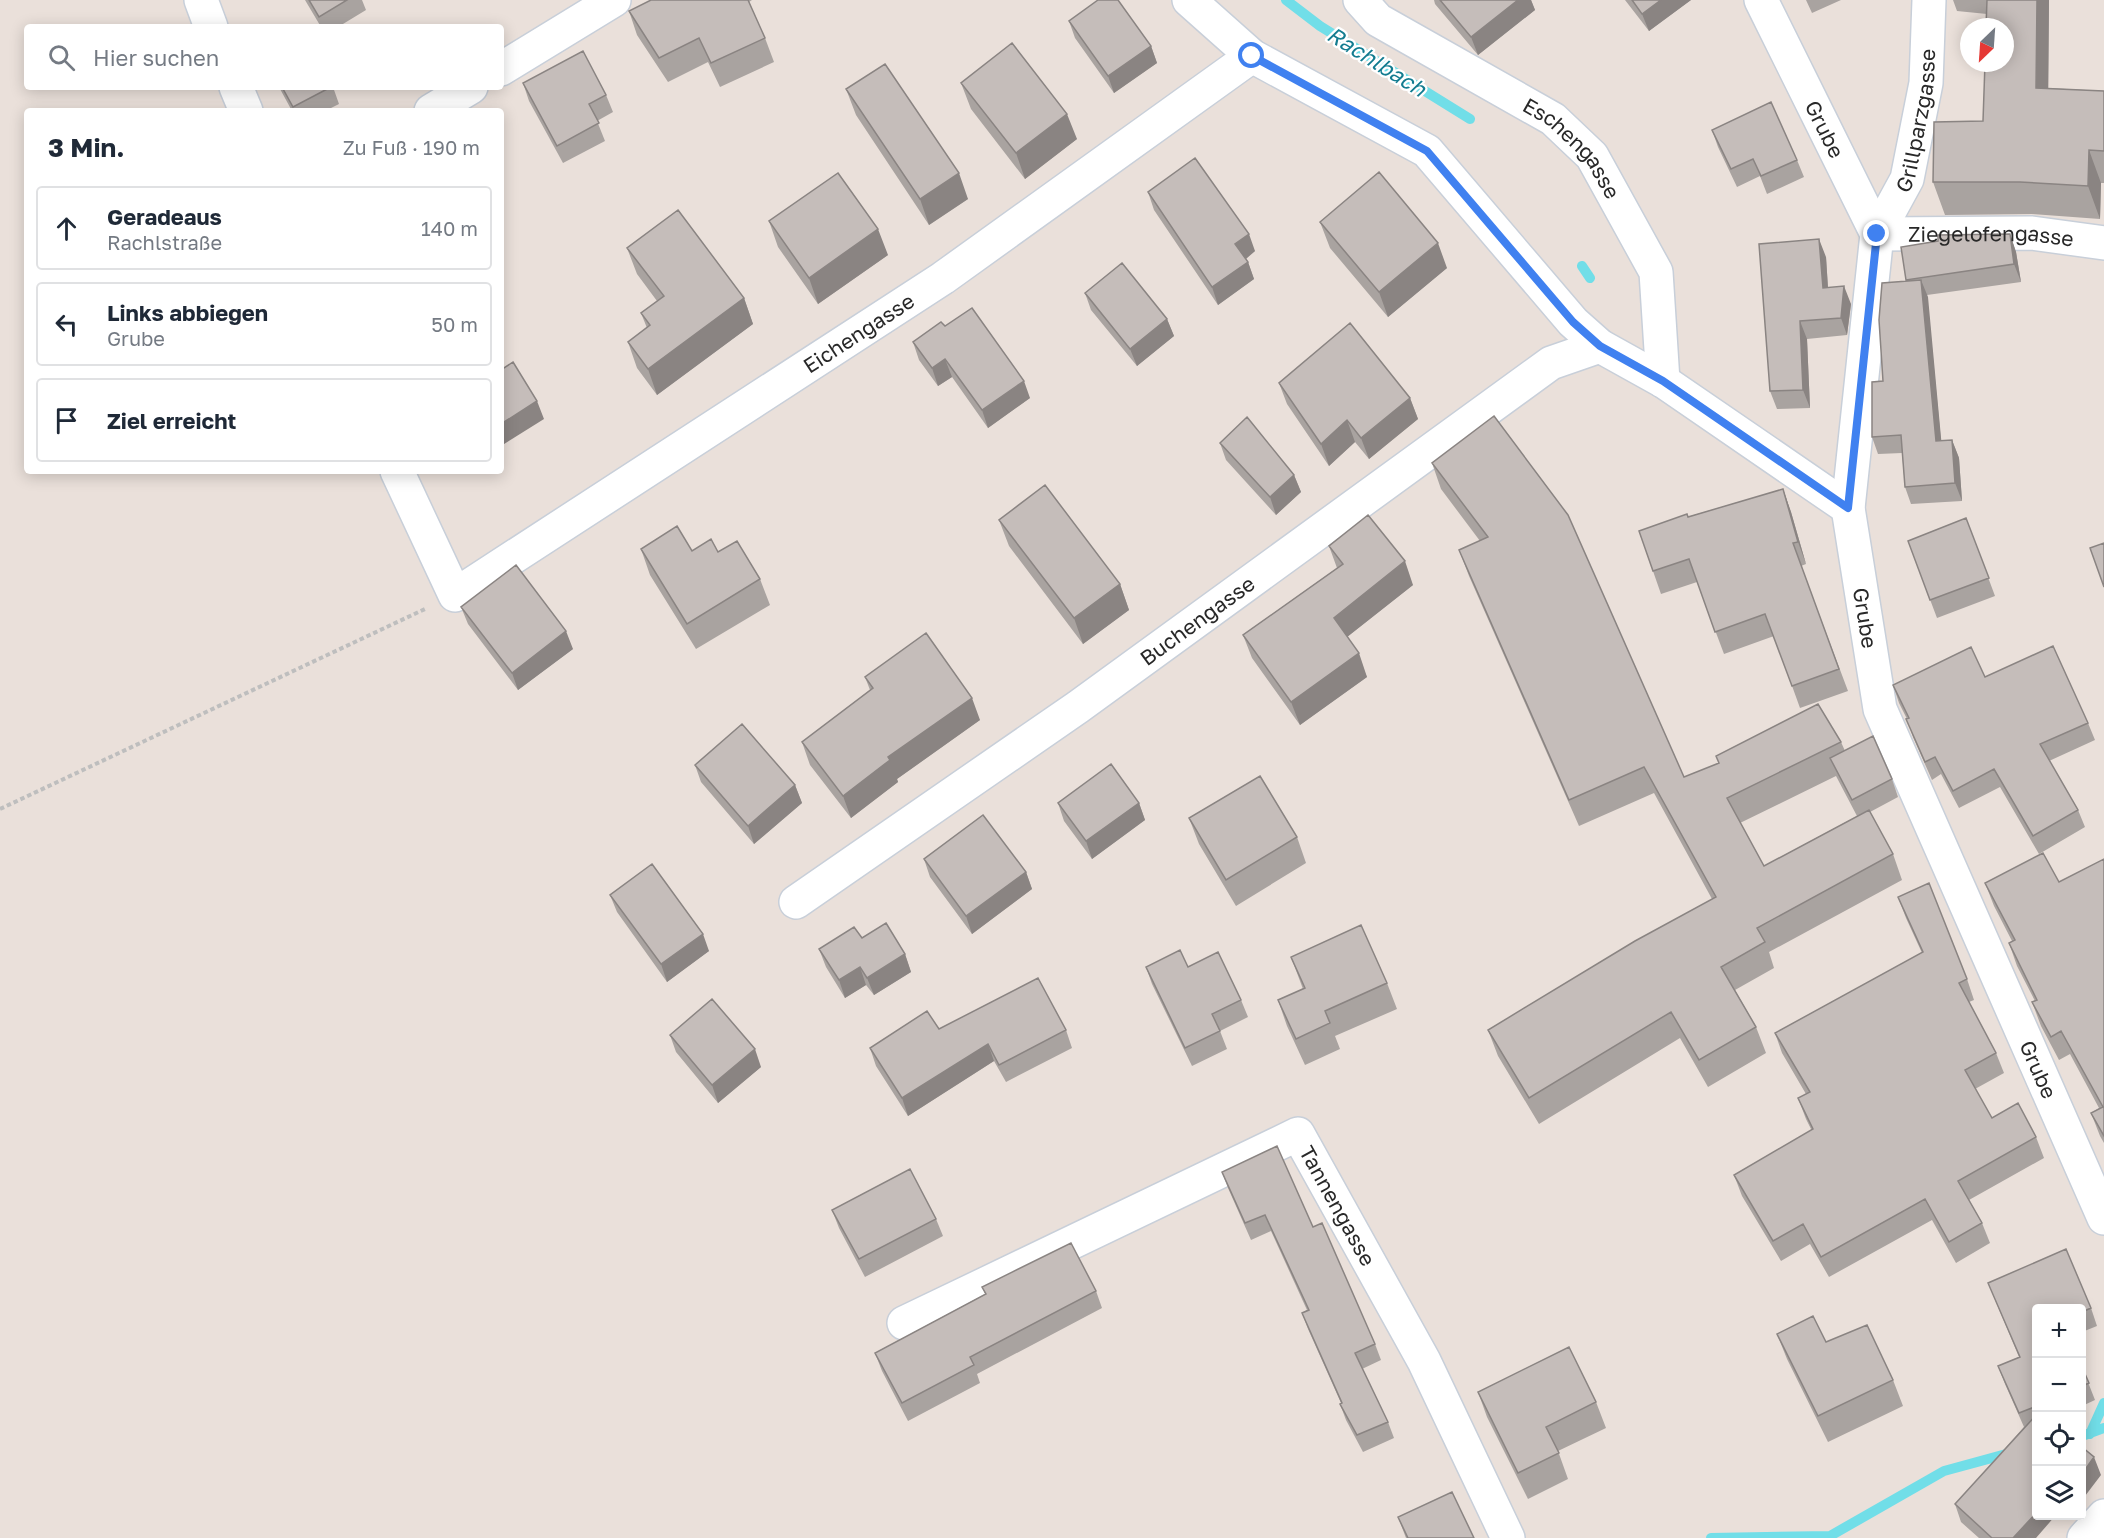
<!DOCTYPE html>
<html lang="de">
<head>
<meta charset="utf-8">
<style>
	body { margin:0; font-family:"Golos Text",sans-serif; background:#f6f6f7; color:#1f2937 }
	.controls { position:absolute; right:18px; bottom:18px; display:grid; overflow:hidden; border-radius:6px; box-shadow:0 3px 15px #0003 }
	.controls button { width:54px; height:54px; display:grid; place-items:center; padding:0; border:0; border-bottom:2px solid #e0e1e3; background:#fff; color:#1f2937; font:30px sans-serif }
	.compass { position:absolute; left:1960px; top:18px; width:54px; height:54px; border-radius:50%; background:#fff; box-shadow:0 3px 15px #0003; rotate:205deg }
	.stop { position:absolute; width:18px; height:18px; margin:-14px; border:4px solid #4081f0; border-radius:50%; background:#fff }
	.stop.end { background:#4081f0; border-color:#fff; box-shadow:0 2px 6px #0008 }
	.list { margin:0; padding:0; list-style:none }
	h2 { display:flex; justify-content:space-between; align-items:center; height:78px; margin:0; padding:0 24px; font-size:26px }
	h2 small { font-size:20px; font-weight:400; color:#747a83 }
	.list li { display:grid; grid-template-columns:39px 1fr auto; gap:18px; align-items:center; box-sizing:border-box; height:84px; margin:0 12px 12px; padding:0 12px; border:2px solid #e0e1e3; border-radius:6px }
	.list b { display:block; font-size:22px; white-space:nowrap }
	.list p { margin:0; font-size:20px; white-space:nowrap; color:#747a83 }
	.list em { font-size:20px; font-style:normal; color:#747a83 }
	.icon { flex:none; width:33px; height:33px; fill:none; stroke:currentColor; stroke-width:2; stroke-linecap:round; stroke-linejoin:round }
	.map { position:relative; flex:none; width:2104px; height:1538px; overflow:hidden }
	.search { position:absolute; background:#fff; box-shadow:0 3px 15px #0003; left:24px; top:24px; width:480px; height:66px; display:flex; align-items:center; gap:15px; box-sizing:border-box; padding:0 21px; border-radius:6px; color:#747a83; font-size:22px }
	.panel { position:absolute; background:#fff; box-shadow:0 3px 15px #0003; left:24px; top:108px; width:480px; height:366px; border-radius:6px }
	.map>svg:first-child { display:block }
</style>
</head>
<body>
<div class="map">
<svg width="2104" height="1538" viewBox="0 0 2104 1538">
	<rect width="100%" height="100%" fill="#eae0da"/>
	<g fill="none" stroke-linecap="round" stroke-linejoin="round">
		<path stroke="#71dee8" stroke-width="10" d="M1286,0L1320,26L1470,119
			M1582,266L1590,278
			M2090,1434L2104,1403
			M2082,1436L2104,1428
			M1711,1538L1830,1536L1944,1471L2036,1446"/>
		<defs>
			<g id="minor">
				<path d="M201,0L211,27"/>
				<path d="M1189,0L1252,56L1427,151L1573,322L1600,346L1663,381L1848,508"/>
				<path id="s1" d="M1360,0L1378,20L1553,119L1592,156L1656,272L1663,381"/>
				<path id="s2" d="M1761,0L1877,234L1848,508L1880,709L2104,1218"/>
				<path d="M501,69L614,0"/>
				<path d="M236,87L246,111"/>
				<path d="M431,111L471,87"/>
				<path id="s3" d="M1877,234L1907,179L1926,83L1929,0"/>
				<path id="s4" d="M1877,234L2032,233L2104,243"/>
				<path id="s5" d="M397,471L455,595L943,278L1252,56"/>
				<path id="s6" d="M796,902L1078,707L1551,363L1600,346"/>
				<path id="s7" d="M904,1323L1298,1134L1424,1361L1508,1538"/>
				<path d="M2084,1538L2104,1516"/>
			</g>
		</defs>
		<use href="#minor" stroke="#c8cfd9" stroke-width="36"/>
		<path stroke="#bebebe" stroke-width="4" stroke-dasharray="4.5 3" stroke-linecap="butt" d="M0,809L425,609"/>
		<use href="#minor" stroke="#fff" stroke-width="33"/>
	</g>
	<path fill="#a9a3a0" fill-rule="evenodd" d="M305,0H362L366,10L338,27H321Z
		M651,0H752L749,2L765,38L774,62L720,87L708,62L668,82L637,35L629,11Z
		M1434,0H1531L1535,10L1478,55L1435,4Z
		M1625,0H1691L1649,31Z
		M1806,0H1841L1812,13Z
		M1953,0H2049L2048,88L2104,91V183H2101L2100,219L2032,214L1945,215L1933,182L1983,121L1987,14L1957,11Z
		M1069,21L1151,46L1157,63L1114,93L1075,38Z
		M523,83L606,95L613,112L597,121L605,141L563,163L529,101Z
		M961,83L1077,139L1025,179L971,109Z
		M279,87H333L339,104L325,111H292Z
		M846,89L968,199L929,225L856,115Z
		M1712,130L1797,160L1804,177L1767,194L1760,176L1737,187L1718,147Z
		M1148,192L1255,251L1246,259L1248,262L1254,279L1218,305L1154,210Z
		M769,221L888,255L818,304L778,247Z
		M1320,222L1447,268L1388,317L1330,248Z
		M2010,234L2016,252L2021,282L1927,295L1941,441L1952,440L1959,458L1962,501L1911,504L1905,487L1902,453L1878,454L1872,437L1883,381L1907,281L1901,247Z
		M627,248L744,298L753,324L657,395L637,368L628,342L647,328L641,313L657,301L637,274Z
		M1826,257L1828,287L1851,304L1847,335L1807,339L1810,408L1777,409L1770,391Z
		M1085,293L1167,319L1174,336L1137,366L1091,310Z
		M913,342L1030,398L988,428L952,377L938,386L919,360Z
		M1279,383L1410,398L1418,419L1369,459L1355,442L1329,466L1287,404Z
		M1220,443L1294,475L1301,492L1276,515L1226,460Z
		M1432,463L1684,777L1841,742L1845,751L1892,779L1898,797L1870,812L1893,854L1902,880L1769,952L1774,968L1735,990L1756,1027L1766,1053L1708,1087L1680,1038L1539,1124L1498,1056L1488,1030L1712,899L1654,793L1579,826L1469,576L1459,550L1480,541L1441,489ZM1836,776L1857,816L1764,866L1740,823Z
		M1783,489L1791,512L1806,564L1801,566L1848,691L1800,708L1774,636L1724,654L1697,582L1661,594L1639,531Z
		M1966,518L1995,596L1937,618L1908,541Z
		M999,520L1120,584L1129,610L1083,644L1009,546Z
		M1329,546L1413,585L1347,637L1367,677L1300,725L1252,658L1243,635L1337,568Z
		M641,549L718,552L760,579L770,605L696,649L650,575Z
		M461,607L573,649L518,690L468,624Z
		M865,677L980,720L897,779L898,782L851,818L810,765L802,742L870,690Z
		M1893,685L2088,723L2095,740L2049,761L2078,810L2085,827L2039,854L2000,787L1959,808L1941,774L1932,780L1913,737L1907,719L1899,703Z
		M695,765L795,785L802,803L754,844L701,782Z
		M1058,803H1139L1145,820L1092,859L1064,821Z
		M1189,818L1297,837L1306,863L1236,906L1199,844Z
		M924,859L1026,872L1032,889L972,934L930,877Z
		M2104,859V1143L2100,1136L2091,1113L2099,1108L2070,1054L2059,1060L2041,1026L2032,1002L2035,1001L2017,966L2009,943L2012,941L1994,906L1985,883L2059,882Z
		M610,895L709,951L667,982L617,912Z
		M1898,897L1967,979L1974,1000L1969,1002L1996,1053L2004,1073L1975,1089L1992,1118L2036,1137L2044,1158L1969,1200L1982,1223L1990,1243L1956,1263L1932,1220L1829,1277L1810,1244L1781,1261L1742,1196L1734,1175L1812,1131L1806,1119L1798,1098L1806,1094L1782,1053L1775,1033L1922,953L1906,918Z
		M819,949L905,954L911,972L874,995L866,985L845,998L826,967Z
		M1291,957L1387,983L1397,1009L1335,1036L1340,1049L1305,1065L1287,1026L1278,1000L1303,989Z
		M1146,967H1188L1241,1000L1248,1017L1220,1031L1227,1049L1192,1066L1152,984Z
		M939,1029L1066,1030L1072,1048L1006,1082L994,1061L908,1116L876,1066L870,1048Z
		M670,1035L761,1067L718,1103L676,1052Z
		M1222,1172L1313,1227L1375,1344L1381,1360L1362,1369L1388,1422L1394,1438L1363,1452L1346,1420L1340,1404L1341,1403L1308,1329L1302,1313L1307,1310L1271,1231L1251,1240L1228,1188Z
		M832,1210L936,1219L943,1236L865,1277L839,1228Z
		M1988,1283L2091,1308L2097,1326L2082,1332V1308H2037V1515L2036,1538H1979L1961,1522L1955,1504L2024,1427L2005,1384L1998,1366L2019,1357Z
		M982,1287L1096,1291L1102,1308L977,1374L980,1383L908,1421L882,1371L875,1353L985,1294Z
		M1777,1334L1826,1342L1893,1380L1903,1406L1828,1442L1787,1359Z
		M2082,1367L2095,1400L2082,1406Z
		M1478,1392L1596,1402L1606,1428L1558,1451L1568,1479L1528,1499L1487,1417Z
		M1398,1517L1474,1538H1406Z"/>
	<path fill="#8a8482" d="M1518,0H1531L1535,10L1478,55L1471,37Z
		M1661,0H1691L1649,31L1642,14Z
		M2037,0H2049L2048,121L2036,88Z
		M1151,46L1157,63L1114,93L1108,76Z
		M1067,114L1077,139L1025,179L1016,153Z
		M2089,150L2101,183L2100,219L2088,186Z
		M959,173L968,199L929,225L920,199Z
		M878,229L888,255L818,304L809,278Z
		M1249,234L1255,251L1242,262L1235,244Z
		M2010,234L2016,252L2021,282L2014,264Z
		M1819,239L1826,257L1829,305L1823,288Z
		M1438,243L1447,268L1388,317L1379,292Z
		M1248,262L1254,279L1218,305L1212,287Z
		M1921,280L1928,297L1943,459L1936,441Z
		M1844,286L1851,304L1847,335L1841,318Z
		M744,298L753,324L657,395L648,369Z
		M1167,319L1174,336L1137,366L1130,349Z
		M1800,321L1807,339L1810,408L1803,390Z
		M945,359L952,377L938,386L932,368Z
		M1024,381L1030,398L988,428L982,410Z
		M1410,398L1418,419L1369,459L1361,438Z
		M537,401L544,419L501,446V424Z
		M1347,420L1355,442L1329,466L1321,444Z
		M1952,440L1959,458L1962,501L1955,483Z
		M1294,475L1301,492L1276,515L1270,497Z
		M1783,489L1791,512L1806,564L1798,542Z
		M1405,561L1413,585L1342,641L1334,618Z
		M1120,584L1129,610L1083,644L1074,618Z
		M566,631L573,649L518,690L512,673Z
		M1359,653L1367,677L1300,725L1291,702Z
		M972,698L980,720L897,779L898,782L851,818L843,796L888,757Z
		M795,785L802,803L754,844L748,826Z
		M1139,803L1145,820L1092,859L1086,841Z
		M1026,872L1032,889L972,934L966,916Z
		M703,934L709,951L667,982L661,964Z
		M905,954L911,972L874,995L867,978Z
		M860,967L866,985L845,998L839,980Z
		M988,1044L994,1061L908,1116L902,1098Z
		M755,1049L761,1067L718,1103L712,1085Z
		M2094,1457L2101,1475L2082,1500V1474Z
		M2037,1512V1515H2056L2036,1538H2013Z"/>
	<path fill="#c5bdba" stroke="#8a8482" stroke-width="1.5" d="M309,0H347L319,17Z
		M651,0H748L765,38L711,63L699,38L659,58L629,11Z
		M1098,0H1118L1151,46L1108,76L1069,21Z
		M1440,0H1518L1471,37Z
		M1632,0H1661L1642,14Z
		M1987,0H2037L2036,88L2104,91V151L2089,150L2088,186L2020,182H1933L1934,122L1983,121L1985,63H2005V27H1986Z
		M1012,43L1067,114L1016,153L961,83Z
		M583,51L606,95L589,104L599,123L557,146L523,83Z
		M885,64L959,173L920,199L846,89Z
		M282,87H331L293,107Z
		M1771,102L1797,160L1761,176L1753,159L1731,169L1712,130Z
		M1195,158L1249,234L1235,244L1248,262L1212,287L1148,192Z
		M1379,172L1438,243L1379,292L1320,222Z
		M838,173L878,229L809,278L769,221Z
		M678,210L744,298L648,369L628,342L650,325L641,313L664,296L627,248Z
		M2010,234L2014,264L1906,280L1901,247L1938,241V235Z
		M1819,239L1823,288L1844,286L1841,318L1800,321L1803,390L1770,391L1759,244Z
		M1122,263L1167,319L1130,349L1085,293Z
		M1921,280L1936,441L1952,440L1955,483L1905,487L1901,435L1872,437V382L1883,381L1879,320L1882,283Z
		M972,308L1024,381L982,410L945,359L932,368L913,342L941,322L945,326Z
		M1350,323L1410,398L1361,438L1347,420L1321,444L1279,383Z
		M513,362L537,401L501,424V370Z
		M1494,416L1568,515L1684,777L1719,763L1716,756L1818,704L1841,742L1727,798L1764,866L1869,810L1893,854L1757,928L1765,942L1721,967L1756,1027L1699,1060L1671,1012L1529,1098L1488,1030L1635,941L1716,897L1644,767L1569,800L1459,550L1488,537L1432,463Z
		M1247,417L1294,475L1270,497L1220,443Z
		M1045,485L1120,584L1074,618L999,520Z
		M1783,489L1798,542L1793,543L1839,669L1792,686L1765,614L1715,632L1689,559L1653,571L1639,531L1687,514L1688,517Z
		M1368,515L1405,561L1334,618L1359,653L1291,702L1243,635L1343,564L1329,546Z
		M1966,518L1989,578L1930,600L1908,541Z
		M677,526L692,551L711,539L718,552L737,541L760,579L687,624L641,549Z
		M2104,543V587L2090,548Z
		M516,565L566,631L512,673L461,607Z
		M926,633L972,698L888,757L890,760L843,796L802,742L873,688L865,677Z
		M2053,646L2088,723L2040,744L2078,810L2033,836L1994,769L1953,791L1935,757L1925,762L1906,719L1909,718L1893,685L1971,647L1985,677Z
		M742,724L795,785L748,826L695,765Z
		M1873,736L1892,779L1852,800L1830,758Z
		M1111,764L1139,803L1086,841L1058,803Z
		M1260,776L1297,837L1226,880L1189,818Z
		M983,815L1026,872L966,916L924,859Z
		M2043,853L2059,882L2104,859V1136L2091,1113L2103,1107L2061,1031L2051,1037L2032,1002L2037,1000L2009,943L2015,940L1985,883Z
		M652,864L703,934L661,964L610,895Z
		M1929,883L1967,979L1959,983L1996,1053L1965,1070L1992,1118L2018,1103L2036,1137L1958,1181L1982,1223L1949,1242L1925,1199L1821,1257L1803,1224L1773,1241L1734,1175L1813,1129L1798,1098L1810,1092L1775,1033L1923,952L1898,897Z
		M886,923L905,954L867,978L860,967L839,980L819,949L854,927L862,938Z
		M1361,925L1387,983L1325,1011L1330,1023L1296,1039L1278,1000L1305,988L1291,957Z
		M1180,950L1188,967L1218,952L1241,1000L1212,1014L1220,1031L1185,1048L1146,967Z
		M1038,978L1066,1030L999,1065L988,1044L902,1098L870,1048L927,1011L939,1029Z
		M712,999L755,1049L712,1085L670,1035Z
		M1277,1146L1313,1227L1322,1223L1375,1344L1355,1353L1388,1422L1357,1435L1340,1404L1342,1403L1302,1313L1309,1310L1265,1215L1245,1223L1222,1172Z
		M910,1169L936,1219L859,1259L832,1210Z
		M1071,1243L1096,1291L970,1357L974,1365L902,1403L875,1353L986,1294L982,1287Z
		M2066,1249L2091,1308L2082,1312V1308H2037V1406L2019,1413L1998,1366L2020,1357L1988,1283Z
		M1813,1316L1826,1342L1867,1325L1893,1380L1818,1416L1777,1334Z
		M1569,1347L1596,1402L1546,1427L1559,1453L1518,1473L1478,1392Z
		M2082,1367L2089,1383L2082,1386Z
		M2037,1414V1512L2013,1538H1992L1955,1504Z
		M2082,1447L2094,1457L2082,1474Z
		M1452,1492L1474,1538H1408L1398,1517Z"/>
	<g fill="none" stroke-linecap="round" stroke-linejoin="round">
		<path stroke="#4081f0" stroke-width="8" d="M1252,56L1427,151L1573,322L1600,346L1663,381L1848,508L1877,234"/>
	</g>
	<g text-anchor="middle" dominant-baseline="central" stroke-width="4.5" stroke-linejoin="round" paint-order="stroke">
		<g font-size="21" fill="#282828" stroke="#fff">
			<text stroke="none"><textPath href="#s3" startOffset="122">Grillparzgasse</textPath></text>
			<text stroke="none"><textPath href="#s2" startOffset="144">Grube</textPath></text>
			<text stroke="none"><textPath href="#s1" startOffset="262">Eschengasse</textPath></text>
			<text stroke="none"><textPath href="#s4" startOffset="114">Ziegelofengasse</textPath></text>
			<text stroke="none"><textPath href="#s5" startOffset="618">Eichengasse</textPath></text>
			<text stroke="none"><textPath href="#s2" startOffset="648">Grube</textPath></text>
			<text stroke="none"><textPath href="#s6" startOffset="490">Buchengasse</textPath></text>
			<text stroke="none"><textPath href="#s2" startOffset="1134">Grube</textPath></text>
			<text stroke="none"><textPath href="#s7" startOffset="519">Tannengasse</textPath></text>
		</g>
		<g font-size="22" font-style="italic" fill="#137c90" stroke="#fff">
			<text transform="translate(1377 61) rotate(32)">Rachlbach</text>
		</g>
	</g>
</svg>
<div class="controls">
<button>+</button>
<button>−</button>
<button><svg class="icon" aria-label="locate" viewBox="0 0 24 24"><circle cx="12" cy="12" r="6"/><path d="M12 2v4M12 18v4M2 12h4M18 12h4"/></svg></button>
<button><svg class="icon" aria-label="layers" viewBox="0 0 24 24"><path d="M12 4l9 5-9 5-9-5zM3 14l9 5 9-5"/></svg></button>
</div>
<svg class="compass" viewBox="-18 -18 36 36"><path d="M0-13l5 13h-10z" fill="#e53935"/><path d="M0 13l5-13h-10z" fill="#747a83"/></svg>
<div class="stop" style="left:1252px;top:56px"></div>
<div class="stop end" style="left:1877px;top:234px"></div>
<div class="search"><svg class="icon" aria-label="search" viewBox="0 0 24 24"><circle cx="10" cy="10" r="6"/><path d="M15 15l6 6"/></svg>Hier suchen</div>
<section class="panel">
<h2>3 Min.<small>Zu Fuß · 190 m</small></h2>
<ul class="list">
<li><svg class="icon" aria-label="ahead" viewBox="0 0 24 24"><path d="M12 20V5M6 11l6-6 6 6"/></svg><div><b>Geradeaus</b><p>Rachlstraße</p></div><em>140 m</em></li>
<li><svg class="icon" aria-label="left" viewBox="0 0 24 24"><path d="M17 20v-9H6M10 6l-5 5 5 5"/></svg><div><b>Links abbiegen</b><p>Grube</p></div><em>50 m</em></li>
<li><svg class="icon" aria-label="arrive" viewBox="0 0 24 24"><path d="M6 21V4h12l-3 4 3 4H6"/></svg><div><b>Ziel erreicht</b></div></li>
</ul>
</section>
</div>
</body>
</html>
